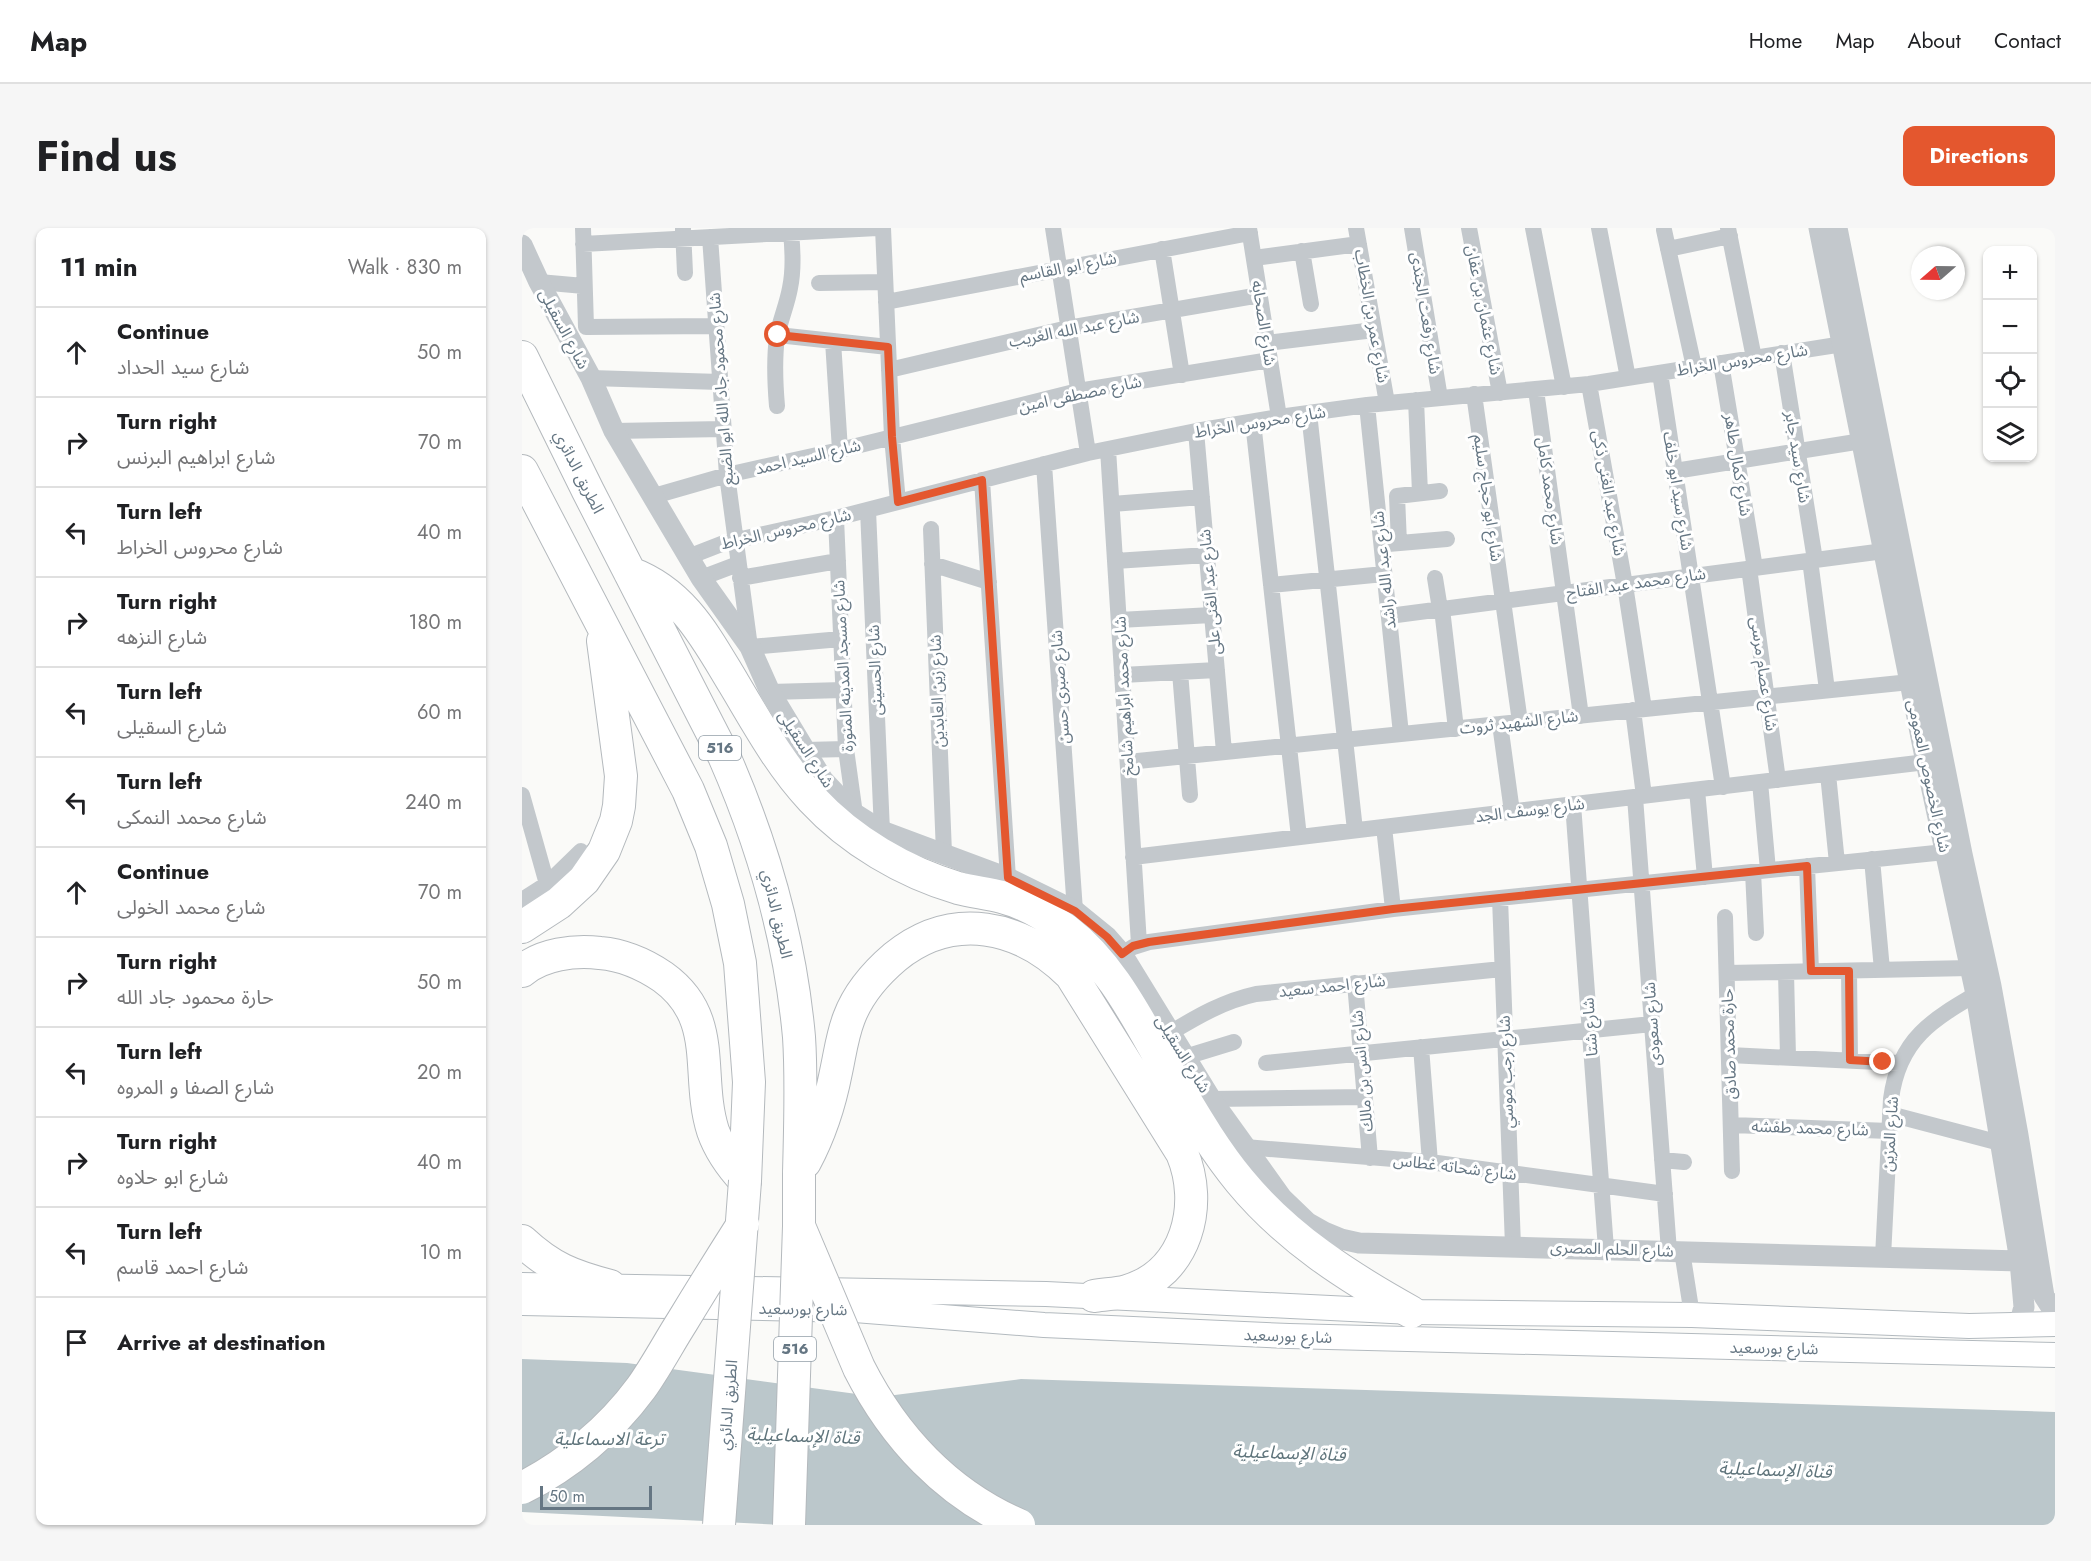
<!DOCTYPE html>
<html lang="en">
<head>
<meta charset="utf-8">
<style>
	body { margin:0; font-family:Jost,"Noto Sans Arabic",sans-serif; background:#f6f6f6; color:#202124 }
	.controls { position:absolute; right:18px; top:18px; display:grid; overflow:hidden; border-radius:12px; box-shadow:0 2px 4px #0004 }
	.controls button { width:54px; height:54px; display:grid; place-items:center; padding:0; border:0; border-bottom:2px solid #e0e0e0; background:#fff; color:#202124; font:30px sans-serif }
	.compass { position:absolute; left:1389px; top:18px; width:54px; height:54px; border-radius:50%; background:#fff; box-shadow:0 2px 4px #0004; rotate:250deg }
	.scale { position:absolute; left:18px; bottom:15px; width:112px; box-sizing:border-box; padding-left:6px; border:3px solid #657683; border-top:0; font-size:16px; line-height:21px; white-space:nowrap; color:#657683; -webkit-text-stroke:4px #fff; paint-order:stroke }
	.stop { position:absolute; width:18px; height:18px; margin:-14px; border:4px solid #e4572e; border-radius:50%; background:#fff }
	.stop.end { background:#e4572e; border-color:#fff; box-shadow:0 2px 6px #0008 }
	.list { margin:0; padding:0; list-style:none }
	h2 { display:flex; justify-content:space-between; align-items:center; height:78px; margin:0; padding:0 24px; font-size:26px }
	h2 small { font-size:20px; font-weight:400; color:#757577 }
	.list li { display:grid; grid-template-columns:39px 1fr auto; gap:18px; align-items:center; box-sizing:border-box; height:90px; padding:0 24px; border-top:2px solid #e0e0e0 }
	.list b { display:block; font-size:22px; white-space:nowrap }
	.list p { margin:0; font-size:20px; white-space:nowrap; color:#757577 }
	.list em { font-size:20px; font-style:normal; color:#757577 }
	.icon { flex:none; width:33px; height:33px; fill:none; stroke:currentColor; stroke-width:2; stroke-linecap:round; stroke-linejoin:round }
	.map { position:relative; flex:none; width:1533px; height:1297px; overflow:hidden; border-radius:12px }
	header { display:flex; align-items:center; gap:36px; box-sizing:border-box; height:84px; padding:0 30px; background:#fff; border-bottom:2px solid #e0e0e0 }
	header strong { font-size:28px }
	nav { display:flex; gap:33px; margin-inline-start:auto; font-size:21px }
	.intro { display:flex; align-items:center; justify-content:space-between; box-sizing:border-box; height:144px; padding:0 36px }
	h1 { margin:0; font-size:42px }
	.button { padding:15px 27px; border-radius:12px; background:#e4572e; color:#fff; font-size:21px; font-weight:700 }
	main { display:flex; gap:36px; padding:0 36px }
	aside { flex:1; background:#fff; border-radius:12px; box-shadow:0 2px 4px #0004 }
	.map>svg:first-child { display:block }
</style>
</head>
<body>
<header>
<strong>Map</strong>
<nav><a>Home</a><a>Map</a><a>About</a><a>Contact</a></nav>
</header>
<div class="intro"><h1>Find us</h1><a class="button">Directions</a></div>
<main>
<aside>
<h2>11 min<small>Walk · 830 m</small></h2>
<ul class="list">
<li><svg class="icon" aria-label="ahead" viewBox="0 0 24 24"><path d="M12 20V5M6 11l6-6 6 6"/></svg><div><b>Continue</b><p>شارع سيد الحداد</p></div><em>50 m</em></li>
<li><svg class="icon" aria-label="right" viewBox="0 0 24 24"><path d="M7 20v-9h11M14 6l5 5-5 5"/></svg><div><b>Turn right</b><p>شارع ابراهيم البرنس</p></div><em>70 m</em></li>
<li><svg class="icon" aria-label="left" viewBox="0 0 24 24"><path d="M17 20v-9H6M10 6l-5 5 5 5"/></svg><div><b>Turn left</b><p>شارع محروس الخراط</p></div><em>40 m</em></li>
<li><svg class="icon" aria-label="right" viewBox="0 0 24 24"><path d="M7 20v-9h11M14 6l5 5-5 5"/></svg><div><b>Turn right</b><p>شارع النزهه</p></div><em>180 m</em></li>
<li><svg class="icon" aria-label="left" viewBox="0 0 24 24"><path d="M17 20v-9H6M10 6l-5 5 5 5"/></svg><div><b>Turn left</b><p>شارع السقيلى</p></div><em>60 m</em></li>
<li><svg class="icon" aria-label="left" viewBox="0 0 24 24"><path d="M17 20v-9H6M10 6l-5 5 5 5"/></svg><div><b>Turn left</b><p>شارع محمد النمكى</p></div><em>240 m</em></li>
<li><svg class="icon" aria-label="ahead" viewBox="0 0 24 24"><path d="M12 20V5M6 11l6-6 6 6"/></svg><div><b>Continue</b><p>شارع محمد الخولى</p></div><em>70 m</em></li>
<li><svg class="icon" aria-label="right" viewBox="0 0 24 24"><path d="M7 20v-9h11M14 6l5 5-5 5"/></svg><div><b>Turn right</b><p>حارة محمود جاد الله</p></div><em>50 m</em></li>
<li><svg class="icon" aria-label="left" viewBox="0 0 24 24"><path d="M17 20v-9H6M10 6l-5 5 5 5"/></svg><div><b>Turn left</b><p>شارع الصفا و المروه</p></div><em>20 m</em></li>
<li><svg class="icon" aria-label="right" viewBox="0 0 24 24"><path d="M7 20v-9h11M14 6l5 5-5 5"/></svg><div><b>Turn right</b><p>شارع ابو حلاوه</p></div><em>40 m</em></li>
<li><svg class="icon" aria-label="left" viewBox="0 0 24 24"><path d="M17 20v-9H6M10 6l-5 5 5 5"/></svg><div><b>Turn left</b><p>شارع احمد قاسم</p></div><em>10 m</em></li>
<li><svg class="icon" aria-label="arrive" viewBox="0 0 24 24"><path d="M6 21V4h12l-3 4 3 4H6"/></svg><div><b>Arrive at destination</b></div></li>
</ul>
</aside>
<div class="map">
<svg width="1533" height="1297" viewBox="0 0 1533 1297">
	<rect width="100%" height="100%" fill="#fafaf8"/>
	<path fill="#bbc7cb" d="M0,1131L105,1135L357,1169L499,1151L1533,1184V1297H261L0,1284Z"/>
	<g fill="none" stroke-linecap="round" stroke-linejoin="round">
		<defs>
			<path id="secondary" d="M0,1057L524,1066L889,1084L1170,1087L1447,1098L1533,1096
				M0,1075L333,1082L522,1097L767,1108L1533,1127"/>
			<path id="motorway" d="M0,129L66,263L202,528C242,619 268,710 277,809C280,854 278,900 277,946
				M0,243L166,562L189,618L206,676L218,735L227,854L223,953
				M108,345C162,365 184,410 212,456C236,496 258,537 290,571C329,613 382,644 436,660C451,664 465,665 480,669C503,675 525,688 544,702C596,742 622,806 656,860C675,892 694,924 718,953C765,1010 826,1049 889,1084
				M0,699L37,675L62,652L82,623L94,593L97,578L99,548L81,413
				M0,743C20,726 52,722 78,725C101,727 122,736 141,749C198,790 173,846 191,903C198,923 209,938 223,953
				M283,934C298,906 308,875 314,844C318,826 320,808 327,790C336,766 353,746 373,729C431,682 499,697 549,747L660,925C682,977 665,1045 605,1063C595,1066 583,1066 572,1068
				M0,1013C29,1040 50,1048 88,1058"/>
		</defs>
		<use href="#secondary" stroke="#b3babf" stroke-width="26"/>
		<use href="#motorway" stroke="#b4b9bd" stroke-width="34"/>
		<path stroke="#c3c8cc" stroke-width="16" d="M61,0L64,99L194,98
			M361,0L370,209L376,274
			M531,0L566,225
			M727,0L757,189
			M834,0L865,175
			M890,0L918,170
			M947,0L978,165
			M1011,0L1042,159
			M1077,0L1106,150
			M1206,0L1232,130
			M161,1L163,45
			M1142,2L1172,139
			M188,9L205,247L228,419L319,411
			M61,16L355,0
			M640,21L660,147
			M1146,21L1208,8
			M780,23L789,76
			M732,30L837,16
			M17,54L62,58
			M297,55L363,54
			M364,74L728,5
			M256,107L366,119
			M311,113L318,222
			M745,115L852,102
			M1260,125L1293,332
			M1199,135L1233,340
			M367,142L546,100L738,67
			M1138,145L1201,559
			M69,150L198,154
			M1067,156L1103,357L1122,481
			M1014,162L1059,488
			M952,166L998,494
			M894,172L898,265
			M845,177L879,506
			M255,178C253,155 252,132 255,109C258,92 265,77 268,60C272,41 271,24 269,5
			M787,185L833,602
			M731,194L777,609
			M92,203L201,201
			M674,203L702,524
			M586,221L617,716
			M522,236L553,683
			M1153,243L1340,213
			M460,252L486,650
			M132,268L205,247L318,222L556,163L748,132
			M590,276L680,269
			M346,282L360,603
			M314,290L324,521L333,586
			M409,301L422,625
			M877,315L875,268L918,263
			M866,316L925,311
			M166,329L202,315L314,290L566,225L674,203L757,189L845,177L1067,156L1321,116
			M1288,332L1305,462
			M593,333L685,327
			M410,336L467,354
			M1227,340L1256,552
			M179,350L216,336
			M218,350L316,333
			M913,350L918,381
			M749,357L862,346
			M920,381L934,501
			M867,388L1362,323
			M597,392L690,387
			M658,444L668,567
			M600,447L695,442
			M248,464L321,462
			M1111,482L1122,568
			M978,496L990,584
			M283,522L324,521
			M606,534L1388,454
			M1306,546L1315,635
			M1238,554L1246,642
			M1175,562L1183,649
			M0,567L25,656
			M1113,569L1147,1023
			M1051,576L1084,1021
			M862,599L871,681
			M611,629L1404,534
			M1350,631L1360,742
			M1285,638L1289,743
			M1231,644L1234,705
			M978,670L991,1018
			M0,672L25,656L59,623
			M1203,689L1210,943
			M600,726L611,719L627,714L871,681L1423,624
			M1327,743L1328,832
			M1264,744L1266,829
			M1205,745L1448,740
			M833,755L848,930
			M648,805C676,788 702,773 734,766L980,741
			M899,819L908,934
			M1207,827L1377,835
			M663,829L712,814
			M744,835L1130,796
			M689,871L843,869
			M1368,886L1478,915
			M1209,897L1367,903
			M723,919L908,934L1143,966
			M1140,932L1162,934
			M1160,1023L1170,1087
			M1361,1029L1369,871C1377,809 1413,790 1463,761"/>
		<path stroke="#c3c8cc" stroke-width="21" d="M1297,0L1404,534L1454,766L1498,1033L1502,1079L1497,1097
			M1315,0L1440,626L1469,758L1496,907L1520,1056L1522,1068L1533,1085
			M0,17L17,54L69,150L92,203L179,350L228,419L248,464L301,552L333,586L360,603L486,650L553,683L585,709L600,726L689,871L760,970L786,995L802,1004L819,1011L837,1015L1498,1033"/>
		<use href="#secondary" stroke="#fff" stroke-width="24"/>
		<use href="#motorway" stroke="#fff" stroke-width="32"/>
		<defs>
			<path id="motorway-bridge" d="M277,998L337,1140C372,1209 425,1266 497,1297
				M0,1260C46,1237 88,1202 119,1160C134,1139 146,1116 160,1094C180,1061 200,1029 221,996
				M197,1297L223,953
				M267,1297L277,998V946"/>
		</defs>
		<use href="#motorway-bridge" stroke="#b4b9bd" stroke-width="34" stroke-linecap="butt"/>
		<use href="#motorway-bridge" stroke="#fff" stroke-width="32"/>
	</g>
	<g fill="none" stroke-linecap="round" stroke-linejoin="round">
		<path stroke="#e4572e" stroke-width="8" d="M256,107L366,119L370,209L376,274L460,252L486,650L553,683L585,709L600,726L611,718L627,714L871,681L1285,638L1289,743H1327L1328,832L1361,834"/>
	</g>
	<g text-anchor="middle" dominant-baseline="central" stroke-width="6" stroke-linejoin="round" paint-order="stroke">
		<g fill="#fff" stroke="#939fa8" stroke-width="1.5">
			<rect x="177" y="508" width="42" height="24" rx="4.5"/>
			<rect x="252" y="1109" width="42" height="24" rx="4.5"/>
		</g>
		<g font-size="15" font-weight="bold" fill="#657683">
			<text x="198" y="520">516</text>
			<text x="273" y="1121">516</text>
		</g>
		<g font-size="16" fill="#657683" stroke="#fff">
			<text transform="translate(546 39) rotate(-11)">شارع ابو القاسم</text>
			<text transform="translate(962 82) rotate(79)">شارع عثمان بن عفان</text>
			<text transform="translate(904 85) rotate(81)">شارع رفعت الجندى</text>
			<text transform="translate(850 88) rotate(80)">شارع عمر بن الخطاب</text>
			<text transform="translate(742 95) rotate(81)">شارع الصحابه</text>
			<text transform="translate(42 101) rotate(62)">شارع السقيلى</text>
			<text transform="translate(552 101) rotate(-11)">شارع عبد الله الغريب</text>
			<text transform="translate(1220 132) rotate(-9)">شارع محروس الخراط</text>
			<text transform="translate(199 161) rotate(-94)">شارع محمود جاد الله ابو الضبع</text>
			<text transform="translate(558 166) rotate(-12)">شارع مصطفى امين</text>
			<text transform="translate(738 194) rotate(-9)">شارع محروس الخراط</text>
			<text transform="translate(286 229) rotate(-13)">شارع السيد احمد</text>
			<text transform="translate(1276 229) rotate(81)">شارع سيد جابر</text>
			<text transform="translate(1216 237) rotate(81)">شارع كمال طاهر</text>
			<text transform="translate(57 244) rotate(63)">الطريق الدائري</text>
			<text transform="translate(1028 263) rotate(82)">شارع محمد كامل</text>
			<text transform="translate(1156 263) rotate(81)">شارع سيد ابو خلف</text>
			<text transform="translate(1087 265) rotate(80)">شارع عبد الغنى ذكى</text>
			<text transform="translate(966 270) rotate(82)">شارع ابو حجاج سليم</text>
			<text transform="translate(264 301) rotate(-13)">شارع محروس الخراط</text>
			<text transform="translate(862 342) rotate(-96)">شارع عبد الله راشد</text>
			<text transform="translate(1114 355) rotate(-8)">شارع محمد عبد الفتاح</text>
			<text transform="translate(688 364) rotate(-95)">شارع عبد الغنى على</text>
			<text transform="translate(321 438) rotate(-93)">شارع مسجد المدينه المنورة</text>
			<text transform="translate(353 442) rotate(-92)">شارع الحسينى</text>
			<text transform="translate(1242 446) rotate(82)">شارع عصام مرسى</text>
			<text transform="translate(538 459) rotate(-94)">شارع صبرى حسن</text>
			<text transform="translate(415 463) rotate(-92)">شارع زين العابدين</text>
			<text transform="translate(602 468) rotate(-93)">شارع محمد ابراهيم شامخ</text>
			<text transform="translate(997 494) rotate(-6)">شارع الشهيد ثروت</text>
			<text transform="translate(284 521) rotate(57)">شارع السقيلى</text>
			<text transform="translate(1407 548) rotate(78)">شارع الخصوص العمومى</text>
			<text transform="translate(1008 582) rotate(-7)">شارع يوسف الجد</text>
			<text transform="translate(255 686) rotate(77)">الطريق الدائري</text>
			<text transform="translate(810 758) rotate(-6)">شارع احمد سعيد</text>
			<text transform="translate(1130 796) rotate(-94)">شارع سعودى</text>
			<text transform="translate(1068 799) rotate(-94)">شارع شتا</text>
			<text transform="translate(1207 816) rotate(-92)">حارة محمد صادق</text>
			<text transform="translate(661 826) rotate(58)">شارع السقيلى</text>
			<text transform="translate(840 843) rotate(-95)">شارع انس بن مالك</text>
			<text transform="translate(984 844) rotate(-92)">شارع رجب موسي</text>
			<text transform="translate(1288 900) rotate(2)">شارع محمد طفشه</text>
			<text transform="translate(1368 906) rotate(-86)">شارع المزين</text>
			<text transform="translate(933 939) rotate(7)">شارع شحاته غطاس</text>
			<text transform="translate(1090 1021) rotate(2)">شارع الحلم المصرى</text>
			<text transform="translate(281 1081) rotate(1)">شارع بورسعيد</text>
			<text transform="translate(766 1108) rotate(2)">شارع بورسعيد</text>
			<text transform="translate(1252 1120) rotate(1)">شارع بورسعيد</text>
			<text transform="translate(206 1177) rotate(-85)">الطريق الدائري</text>
		</g>
		<g font-size="18" font-style="italic" fill="#60757c" stroke="#fff">
			<text transform="translate(281 1208) rotate(2)">قناة الإسماعيلية</text>
			<text x="87" y="1211">ترعة الاسماعلية</text>
			<text transform="translate(767 1225) rotate(2)">قناة الإسماعيلية</text>
			<text transform="translate(1253 1242) rotate(2)">قناة الإسماعيلية</text>
		</g>
	</g>
</svg>
<div class="controls">
<button>+</button>
<button>−</button>
<button><svg class="icon" aria-label="locate" viewBox="0 0 24 24"><circle cx="12" cy="12" r="6"/><path d="M12 2v4M12 18v4M2 12h4M18 12h4"/></svg></button>
<button><svg class="icon" aria-label="layers" viewBox="0 0 24 24"><path d="M12 4l9 5-9 5-9-5zM3 14l9 5 9-5"/></svg></button>
</div>
<svg class="compass" viewBox="-18 -18 36 36"><path d="M0-13l5 13h-10z" fill="#e53935"/><path d="M0 13l5-13h-10z" fill="#757577"/></svg>
<div class="scale">50 m</div>
<div class="stop" style="left:256px;top:107px"></div>
<div class="stop end" style="left:1361px;top:834px"></div>
</div>
</main>
</body>
</html>
